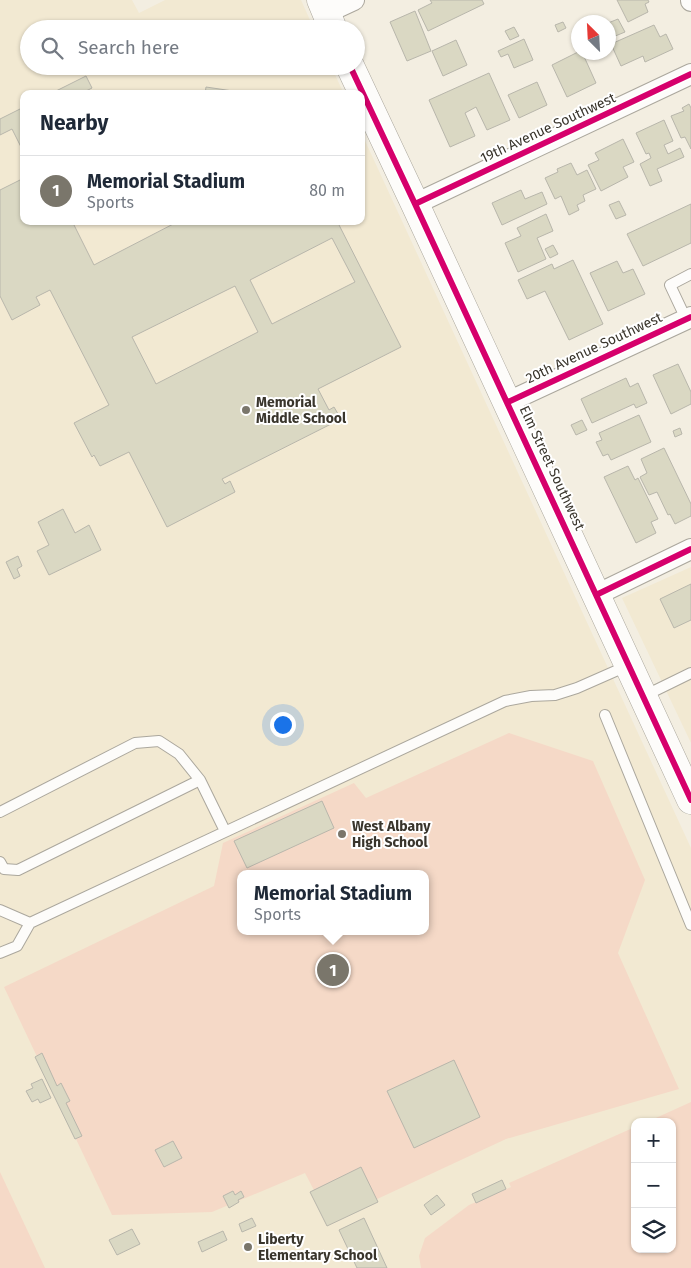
<!DOCTYPE html>
<html lang="en">
<head>
<meta charset="utf-8">
<style>
	body { margin:0; font-family:"Fira Sans",sans-serif; background:#f6f6f7; color:#1f2937 }
	.controls { position:absolute; right:15px; bottom:15px; display:grid; overflow:hidden; border-radius:10px; box-shadow:0 1px 4px #0004 }
	.controls button { width:45px; height:45px; display:grid; place-items:center; padding:0; border:0; border-bottom:1px solid #e0e1e3; background:#fff; color:#1f2937; font:25px sans-serif }
	.compass { position:absolute; left:571px; top:15px; width:45px; height:45px; border-radius:50%; background:#fff; box-shadow:0 1px 4px #0004; rotate:336deg }
	.you { position:absolute; left:282px; top:724px; width:18px; height:18px; margin:-12px; border:4px solid #fff; border-radius:50%; background:#1a73e8; box-shadow:0 0 0 8px #1a73e833 }
	.badge { display:grid; place-items:center; width:32px; height:32px; border-radius:50%; background:#7a766b; color:#fff; font-size:16px; font-weight:700 }
	.pin { position:absolute; translate:-50% -50%; border:2px solid #fff; box-shadow:0 1px 5px #0006 }
	.popup { position:absolute; left:237px; top:870px; width:192px; height:65px; box-sizing:border-box; display:grid; place-content:center; border-radius:10px; background:#fff; filter:drop-shadow(0 1px 4px #0005); font-size:16px; white-space:nowrap; color:#747a83 }
	.popup b { font-size:19px; color:#1f2937 }
	.popup::after { content:''; position:absolute; left:50%; top:100%; margin-left:-10px; border:10px solid transparent; border-top-color:#fff }
	.list { margin:0; padding:0; list-style:none }
	h2 { display:flex; justify-content:space-between; align-items:center; height:65px; margin:0; padding:0 20px; font-size:21px }
	h2 small { font-size:16px; font-weight:400; color:#747a83 }
	.list li { display:grid; grid-template-columns:32px 1fr auto; gap:15px; align-items:center; box-sizing:border-box; height:70px; padding:0 20px; border-top:1px solid #e0e1e3 }
	.list b { display:block; font-size:19px; white-space:nowrap }
	.list p { margin:0; font-size:16px; white-space:nowrap; color:#747a83 }
	.list em { font-size:16px; font-style:normal; color:#747a83 }
	.icon { flex:none; width:28px; height:28px; fill:none; stroke:currentColor; stroke-width:2; stroke-linecap:round; stroke-linejoin:round }
	.map { position:relative; flex:none; width:691px; height:1268px; overflow:hidden }
	.search { position:absolute; background:#fff; box-shadow:0 1px 4px #0004; left:20px; top:20px; width:345px; height:55px; display:flex; align-items:center; gap:12px; box-sizing:border-box; padding:0 18px; border-radius:28px; color:#747a83; font-size:19px }
	.panel { position:absolute; background:#fff; box-shadow:0 1px 4px #0004; left:20px; top:90px; width:345px; height:135px; border-radius:10px }
	.map>svg:first-child { display:block }
</style>
</head>
<body>
<div class="map">
<svg width="691" height="1268" viewBox="0 0 691 1268">
	<rect width="100%" height="100%" fill="#f3eee1"/>
	<path fill="#f2e9d2" fill-rule="evenodd" d="M0,0H132L139,13L165,0H301L314,29H29V66H331L344,94H24V221H361V132L691,848V1268H0ZM240,874H426V931H240ZM635,1122H672V1249H635Z
		M691,567V743L622,598Z"/>
	<path fill="#f5d9c7" fill-rule="evenodd" d="M509,733L593,761L645,880L618,953L679,1089L506,1139L330,1221L305,1173L212,1212L112,1215L4,987L214,886L223,843L354,783L366,798ZM240,874H426V931H240Z
		M691,1102V1268H421L419,1256L425,1238L469,1205L511,1187L509,1183L635,1127V1249H672V1122H647Z
		M0,1172L45,1268H0Z"/>
	<path fill="#dad8c3" stroke="#b8b6ab" fill-rule="evenodd" d="M430,0H482L484,4L428,31L418,10L432,3Z
		M617,0H648L649,2L645,4L648,12L628,22Z
		M415,11L431,51L407,61L390,22Z
		M618,19L625,32L608,39V23Z
		M563,22L566,28L558,32L555,25Z
		M654,25L660,37L666,34L673,49L645,62L643,56L621,66L611,44Z
		M514,27L519,36L510,40L505,31Z
		M524,39L533,60L514,68L508,54L501,57L498,51Z
		M456,40L467,65L443,76L432,51Z
		M578,52H582L596,83L567,97L552,65Z
		M489,73L510,120L487,130L476,107L465,113L475,136L450,147L429,100Z
		M86,76L92,88L80,94H50Z
		M537,82L547,105L519,118L508,95Z
		M206,87L253,94H205Z
		M689,104L691,108V149L685,137L681,138L671,116L684,111L682,108Z
		M24,107V153L12,129L0,135V119Z
		M664,120L673,141L664,145L668,154L680,148L684,157L657,169L662,181L650,186L640,164L651,158L649,153L646,154L636,133Z
		M623,139L634,162L623,167L628,177L601,191L588,165L599,160L595,153Z
		M571,163L577,175L587,170L596,189L583,195L585,201L577,205L579,210L569,215L561,196L555,199L545,178L558,172L557,169Z
		M24,178V221H72L94,265L179,221H337L401,347L318,389L329,410L334,407L341,419L222,479L225,484L230,481L235,492L167,527L129,452L100,466L94,455L92,457L74,423L109,405L50,290L36,297L40,305L12,320L0,296V190ZM332,238L355,282L272,324L250,280ZM235,286L258,332L156,384L132,337Z
		M521,190L525,199L542,192L547,204L502,225L492,203Z
		M619,201L626,215L616,219L609,205Z
		M691,204V243L643,266L627,234Z
		M546,214L553,231L537,238L546,259L518,272L505,243L521,236L517,228Z
		M553,245L558,254L550,258L545,249Z
		M573,260L603,324L569,340L545,291L527,299L518,280L552,264L554,269Z
		M617,261L623,273L633,269L645,294L608,311L590,273Z
		M678,364L691,392V404L671,414L653,375Z
		M626,378L630,387L638,383L647,403L636,408L634,404L592,423L581,399Z
		M639,415L651,442L611,460L608,454L603,456L596,442L602,440L599,433Z
		M582,420L587,430L576,435L571,425Z
		M680,428L682,434L675,437L673,431Z
		M664,448L691,504V516L675,524L670,514L668,515L657,492L649,495L640,477L647,473L641,459Z
		M628,466L635,480L638,478L658,519L651,522L656,533L636,543L604,477Z
		M63,509L75,533L89,525L101,550L49,575L37,551L49,545L38,522Z
		M18,556L22,566L17,569L20,576L14,579L6,562Z
		M691,584V620L674,628L660,599Z
		M322,801L334,828L247,868L234,841Z
		M42,1053L57,1086L61,1083L70,1101L66,1103L82,1136L75,1139L35,1057Z
		M454,1060L480,1117L414,1148L387,1091Z
		M42,1079L51,1098L40,1103L38,1099L32,1102L26,1091L33,1088L31,1084Z
		M173,1141L182,1158L164,1167L155,1150Z
		M361,1167L378,1202L327,1226L310,1192Z
		M502,1180L506,1189L476,1203L472,1194Z
		M233,1191L235,1195L241,1191L244,1197L238,1200L239,1202L229,1208L223,1196Z
		M437,1195L445,1205L431,1215L424,1205Z
		M252,1218L256,1226L242,1232L239,1224Z
		M364,1218L387,1268H357L339,1230Z
		M132,1229L140,1244L117,1255L109,1240Z
		M223,1231L227,1240L202,1252L198,1242Z"/>
	<g fill="none" stroke-linecap="round" stroke-linejoin="round">
		<defs>
			<path id="lane" d="M686,319L670,285L691,274
				M644,696L691,673
				M605,715L691,925
				M0,812L135,743L159,741L179,754L200,780L225,831
				M0,862L4,869L18,870L200,780
				M0,910L30,923
				M0,953L17,946L30,923L505,701L531,696L555,695L577,688L627,666"/>
			<path id="street" d="M691,0V1
				M326,13L354,0
				M415,204L691,74
				M508,402L691,317
				M596,595L691,549"/>
			<path id="secondary" d="M321,0L333,29
				M350,66L415,204L691,800"/>
		</defs>
		<use href="#lane" stroke="#aba79d" stroke-width="12"/>
		<use href="#street" stroke="#aba79d" stroke-width="22"/>
		<use href="#secondary" stroke="#aba79d" stroke-width="29"/>
		<use href="#lane" stroke="#fdfcfa" stroke-width="10"/>
		<use href="#street" stroke="#fdfcfa" stroke-width="20"/>
		<use href="#secondary" stroke="#fdfcfa" stroke-width="28"/>
		<defs>
			<path id="cycleway" d="M350,66L415,204L691,800
				M415,204L691,74
				M508,402L691,317
				M596,595L691,549"/>
		</defs>
		<use href="#cycleway" stroke="#fff" stroke-width="9"/>
		<use href="#cycleway" stroke="#d6006c" stroke-width="6"/>
	</g>
	<g fill="#7a766b" stroke="#fff" stroke-width="2">
		<circle cx="246" cy="410" r="5"/>
		<circle cx="342" cy="834" r="5"/>
		<circle cx="248" cy="1247" r="5"/>
	</g>
	<g text-anchor="middle" dominant-baseline="central" stroke-width="4" stroke-linejoin="round" paint-order="stroke">
		<g font-size="14" fill="#39352c" stroke="#fff">
			<text transform="translate(548 128) rotate(-25)">19th Avenue Southwest</text>
			<text transform="translate(594 348) rotate(-25)">20th Avenue Southwest</text>
			<text transform="translate(552 468) rotate(65)">Elm Street Southwest</text>
		</g>
		<g font-size="14" font-weight="bold" fill="#39352c" stroke="#fff" text-anchor="start">
			<text x="256" y="402">Memorial<tspan x="256" dy="16">Middle School</tspan></text>
			<text x="352" y="826">West Albany<tspan x="352" dy="16">High School</tspan></text>
			<text x="258" y="1239">Liberty<tspan x="258" dy="16">Elementary School</tspan></text>
		</g>
	</g>
</svg>
<div class="controls">
<button>+</button>
<button>−</button>
<button><svg class="icon" aria-label="layers" viewBox="0 0 24 24"><path d="M12 4l9 5-9 5-9-5zM3 14l9 5 9-5"/></svg></button>
</div>
<svg class="compass" viewBox="-18 -18 36 36"><path d="M0-13l5 13h-10z" fill="#e53935"/><path d="M0 13l5-13h-10z" fill="#747a83"/></svg>
<div class="you"></div>
<div class="pin badge" style="left:333px;top:970px">1</div>
<div class="popup"><b>Memorial Stadium</b>Sports</div>
<div class="search"><svg class="icon" aria-label="search" viewBox="0 0 24 24"><circle cx="10" cy="10" r="6"/><path d="M15 15l6 6"/></svg>Search here</div>
<section class="panel">
<h2>Nearby<small></small></h2>
<ul class="list">
<li><span class="badge">1</span><div><b>Memorial Stadium</b><p>Sports</p></div><em>80 m</em></li>
</ul>
</section>
</div>
</body>
</html>
